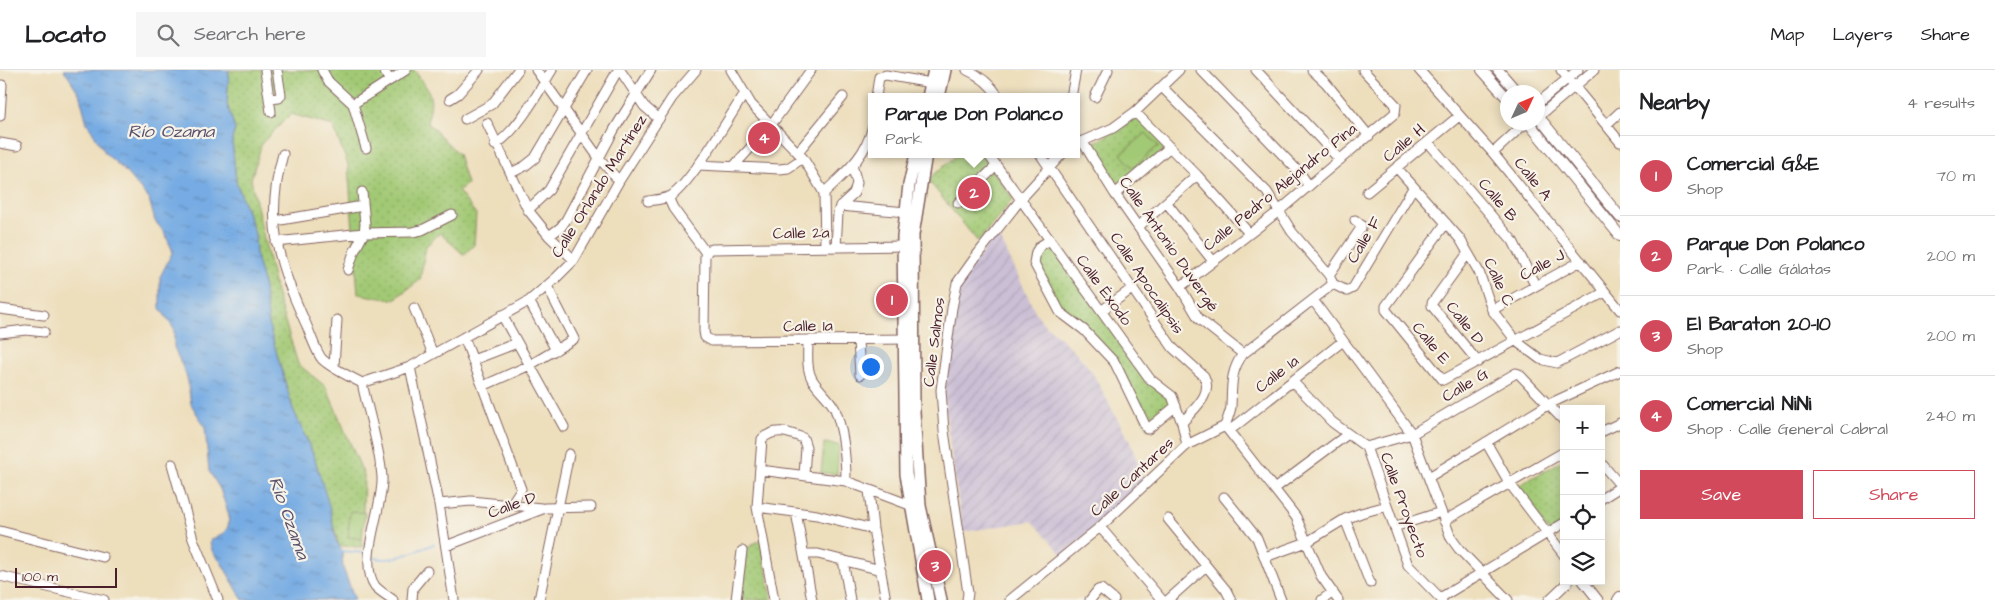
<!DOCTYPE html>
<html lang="en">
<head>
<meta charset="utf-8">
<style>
	body { margin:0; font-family:"Architects Daughter",sans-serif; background:#f6f6f6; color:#202124 }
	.controls { position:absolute; right:15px; bottom:15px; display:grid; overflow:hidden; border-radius:0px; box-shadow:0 2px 12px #0003 }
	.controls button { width:45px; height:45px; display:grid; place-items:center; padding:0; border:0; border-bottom:1px solid #e0e0e0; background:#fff; color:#202124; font:25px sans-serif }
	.compass { position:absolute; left:1500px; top:15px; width:45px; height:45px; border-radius:50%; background:#fff; box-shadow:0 2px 12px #0003; rotate:46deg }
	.scale { position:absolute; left:15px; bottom:12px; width:102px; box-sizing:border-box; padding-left:5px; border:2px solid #4a1f2b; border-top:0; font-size:14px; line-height:18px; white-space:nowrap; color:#4a1f2b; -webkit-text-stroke:4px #f7f3e8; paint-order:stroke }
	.you { position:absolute; left:870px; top:296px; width:18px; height:18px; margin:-12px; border:4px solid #fff; border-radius:50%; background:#1a73e8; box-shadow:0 0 0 8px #1a73e833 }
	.badge { display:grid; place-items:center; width:32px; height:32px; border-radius:50%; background:#d1495b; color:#fff; font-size:16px; font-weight:700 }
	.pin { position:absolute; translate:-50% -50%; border:2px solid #fff; box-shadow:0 1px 5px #0006 }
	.popup { position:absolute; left:868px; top:23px; width:212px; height:65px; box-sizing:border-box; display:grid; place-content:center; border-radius:0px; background:#fff; filter:drop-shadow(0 1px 4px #0005); font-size:16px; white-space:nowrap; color:#757577 }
	.popup b { font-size:19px; color:#202124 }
	.popup::after { content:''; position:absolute; left:50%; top:100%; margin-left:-10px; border:10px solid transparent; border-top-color:#fff }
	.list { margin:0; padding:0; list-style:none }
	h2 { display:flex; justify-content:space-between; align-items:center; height:65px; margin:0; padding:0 20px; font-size:21px }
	h2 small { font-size:16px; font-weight:400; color:#757577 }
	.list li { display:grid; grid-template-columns:32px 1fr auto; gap:15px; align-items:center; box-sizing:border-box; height:80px; padding:0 20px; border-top:1px solid #e0e0e0 }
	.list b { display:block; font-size:19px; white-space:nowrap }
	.list p { margin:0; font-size:16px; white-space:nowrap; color:#757577 }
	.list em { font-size:16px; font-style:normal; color:#757577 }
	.actions { display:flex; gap:10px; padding:15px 20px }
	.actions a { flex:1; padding:11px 0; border:1px solid #d1495b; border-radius:0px; text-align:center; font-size:18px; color:#d1495b }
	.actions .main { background:#d1495b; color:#fff }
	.icon { flex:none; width:28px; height:28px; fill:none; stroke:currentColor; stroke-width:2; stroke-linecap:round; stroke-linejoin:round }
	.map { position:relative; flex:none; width:1620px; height:530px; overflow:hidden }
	header { display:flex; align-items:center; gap:30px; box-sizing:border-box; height:70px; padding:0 25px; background:#fff; border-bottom:1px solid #e0e0e0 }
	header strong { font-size:24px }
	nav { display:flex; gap:28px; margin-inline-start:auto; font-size:18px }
	.search { width:350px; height:45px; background:#f6f6f6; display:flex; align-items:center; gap:12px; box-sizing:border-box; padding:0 18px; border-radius:0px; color:#757577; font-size:19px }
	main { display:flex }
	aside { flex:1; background:#fff }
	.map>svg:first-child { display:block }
</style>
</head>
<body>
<header>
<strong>Locato</strong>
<div class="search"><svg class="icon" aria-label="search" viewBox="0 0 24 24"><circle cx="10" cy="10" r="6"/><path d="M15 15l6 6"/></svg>Search here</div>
<nav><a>Map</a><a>Layers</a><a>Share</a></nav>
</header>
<main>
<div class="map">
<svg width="1620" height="530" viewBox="0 0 1620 530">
	<defs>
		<pattern id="industrial-furrows" width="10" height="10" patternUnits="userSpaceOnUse" patternTransform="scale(1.25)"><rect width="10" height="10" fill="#cbbfd5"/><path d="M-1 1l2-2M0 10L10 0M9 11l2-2" fill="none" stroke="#b0a4b7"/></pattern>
		<pattern id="grass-dots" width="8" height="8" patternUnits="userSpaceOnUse" patternTransform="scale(1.25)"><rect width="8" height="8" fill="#a2c974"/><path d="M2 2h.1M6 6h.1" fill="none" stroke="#8dac65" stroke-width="1.8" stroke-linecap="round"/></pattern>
		<pattern id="water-ripples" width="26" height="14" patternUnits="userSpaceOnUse" patternTransform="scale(1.25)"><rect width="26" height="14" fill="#76abe3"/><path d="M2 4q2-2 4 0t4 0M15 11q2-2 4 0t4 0" fill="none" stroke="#638bb8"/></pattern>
	</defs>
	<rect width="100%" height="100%" fill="#f7f3e8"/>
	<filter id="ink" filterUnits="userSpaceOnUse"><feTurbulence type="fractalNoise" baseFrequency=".02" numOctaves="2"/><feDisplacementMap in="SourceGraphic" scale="10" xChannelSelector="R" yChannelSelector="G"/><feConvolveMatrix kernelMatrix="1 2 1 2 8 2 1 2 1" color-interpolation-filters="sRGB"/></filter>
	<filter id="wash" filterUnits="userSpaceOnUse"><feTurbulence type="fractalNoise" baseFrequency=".0096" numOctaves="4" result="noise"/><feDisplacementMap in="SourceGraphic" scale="20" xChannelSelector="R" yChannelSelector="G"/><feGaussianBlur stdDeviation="1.12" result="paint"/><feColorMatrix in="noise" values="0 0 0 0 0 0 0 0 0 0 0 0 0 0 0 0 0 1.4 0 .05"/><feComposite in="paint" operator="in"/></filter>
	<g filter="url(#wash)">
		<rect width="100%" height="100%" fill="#eddebc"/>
		<path fill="url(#industrial-furrows)" d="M997,162L1035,241L1043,253L1075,281L1092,302L1130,372L1144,410L1063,485L1032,451L963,462L948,361L944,319L959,215Z"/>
		<path fill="url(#grass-dots)" stroke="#767450" d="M229,0H414C430,21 435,26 427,52L458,84L467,114L458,121L476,144L474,175L464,185L440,163L426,176L420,210L393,230L358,224L348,95L333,56L291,44L262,73L251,109L276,222L298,294L326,317L364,405L362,477L339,476L314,386L293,339L270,260L263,212L256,186L255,164L236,111L232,70L235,59L227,34Z
			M1137,46L1167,77L1116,121L1087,76L1116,61Z
			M958,84H978L985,90L1013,129L978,172L928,110Z
			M1049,171L1148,309L1170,327L1174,336L1148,359L1116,292L1062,240L1036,192L1038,183Z
			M1564,390V455L1550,463L1514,418Z
			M761,469L772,530H737L743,481Z"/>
		<path fill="#a2c974" stroke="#767450" d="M1146,63L1158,76L1133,98L1121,84Z
			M824,373L839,375L837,404L821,403Z
			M350,441L365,443L362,469L348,467Z"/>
		<path fill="url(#water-ripples)" stroke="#606587" d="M64,0H229L227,34L235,59L232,70L236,111L255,164L256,186L263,212L270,260L293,339L314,386L330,439L336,470L342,481L343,498L355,530H243L221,492L213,483L210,473L211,469L222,465L228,457L229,445L220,419L209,401L205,357L191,334L187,307L174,277V259L160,238V207L172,183V179L164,162L155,151L149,129L122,98L106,84L87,53L79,23Z"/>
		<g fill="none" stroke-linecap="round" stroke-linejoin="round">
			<path stroke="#76abe3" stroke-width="2" d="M341,481L366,483
				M372,487C392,494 415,481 434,474"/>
		</g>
	</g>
	<g filter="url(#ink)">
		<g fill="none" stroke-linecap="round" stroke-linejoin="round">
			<defs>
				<path id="minor" d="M265,0L271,42
					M322,0L328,11L353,34
					M384,0L389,10
					M536,0L599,88L619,111
					M620,0L644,36L659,49
					M731,0L751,34L803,88L824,123L825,177
					M967,0C981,6 991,15 999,27
					M1201,0L1300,103L1309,116
					M1256,0L1340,90
					M1312,0L1326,13L1369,66
					M1419,0L1493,83L1620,240
					M1561,0L1620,72
					M1162,17L1267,122L1292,162L1329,205L1333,214
					M876,27L879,7L886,5L931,13
					M1071,27L1076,0
					M1095,27L1108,0
					M269,29L279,28L281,25L277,0
					M450,29L458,24L479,0
					M1538,33L1578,0
					M1135,42L1197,105L1249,163
					M0,46L2,15
					M1538,47L1594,0
					M465,49L492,34L518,0
					M487,53L528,140L549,166L574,190
					M1606,55L1620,42
					M1082,71L1115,124L1180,217L1199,249L1243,284
					M1428,72L1513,171L1535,215
					M0,73L17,76
					M1076,74L1113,58L1135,42L1179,0
					M495,75C518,60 538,23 552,0
					M366,78L353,34L406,0
					M798,82L843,27
					M1493,83L1521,57L1530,52
					M283,84C264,151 278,193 306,254C310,263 316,282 322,289C329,296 352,308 362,313
					M988,84L1150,309L1172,326L1182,353L1187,375
					M1040,84L1173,278L1204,306C1214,325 1193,339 1182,353
					M698,95L780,99L788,98L803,88
					M734,96L771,55L811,0
					M1397,98L1460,169L1479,202L1492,240L1516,271L1540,289L1557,293L1620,260
					M511,103L525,96L535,88L587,0
					M1367,122L1459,46
					M824,123C844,103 865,88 872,59
					M1115,124L1170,77
					M668,127L673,138L706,183
					M648,131C655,130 665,129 671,126C692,112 729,47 745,23
					M1166,132L1213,191
					M958,133L996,96
					M840,136L906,142
					M528,140L549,120L618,0
					M275,151L363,136
					M1446,153L1386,236V240L1443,310L1605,222
					M1138,157L1197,105
					M549,166L561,157L566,150L614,60L651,0
					M1050,170L1040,176L1036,182L1034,193L1060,242L1084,260L1115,293L1147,359H1148L1176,336
					M276,172L364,163L365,154L362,122
					M908,176L712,179L708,180L705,186L704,261L705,267L712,271L910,269
					M836,177L838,143L840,136L854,123L857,113L852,95
					M1468,183L1432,233V236L1478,292
					M348,200L354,182L364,163L412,162L422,160L452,145
					M1329,205L1361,158V155L1355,150
					M1333,214L1347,221L1353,218L1413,118
					M1180,217L1279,141L1395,43L1396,35L1363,0
					M1313,230L1412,364L1451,468L1459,479L1508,530
					M529,231L556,280
					M414,238L433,284
					M0,239L44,245
					M1492,240L1581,191
					M1101,241L1133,218
					M502,245L564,357
					M0,263L26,260L44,262
					M464,267L521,419L510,436
					M858,270L860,305
					M808,271C808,283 806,298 812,309C818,320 829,327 835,339C844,363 846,386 846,411
					M473,290L517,273
					M334,296L337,250
					M410,297L439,434L454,530
					M1292,311L1332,352L1366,377L1408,495L1442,530
					M483,316L530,295L574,269L547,216
					M1225,356L1296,447L1321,506L1338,530
					M1229,361L1343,271
					M1601,362L1620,353
					M1486,372L1510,414L1564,485
					M1366,377L1412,364L1516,303L1519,304L1564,351
					M1601,393L1620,415
					M172,394L193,469L218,530
					M760,400L846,411L910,435L917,436
					M1429,407L1549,334L1620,301
					M1274,419L1348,364
					M869,420L873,459L886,530
					M1224,427L1257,468L1281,530
					M1601,429L1620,417
					M439,434L471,431L541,438
					M757,437L817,445L873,459
					M796,442L812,530
					M1168,449L1226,520L1231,530
					M1345,449L1370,513
					M1444,451L1564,382
					M1100,457L1162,530
					M1394,457L1441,442
					M0,461L103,487
					M446,476L545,438L591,437
					M804,484H818L881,500
					M1265,487L1307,472L1345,449L1361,443L1387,436
					M843,490L850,530
					M0,506L104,530
					M1583,511L1598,530
					M1440,528L1564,453
					M393,530C388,526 379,521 375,516C357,491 384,436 382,407C380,379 368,341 362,313L410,297L529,231L556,208L574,190L619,111L672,28L696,0
					M412,530L413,518L427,501
					M539,530L569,384
					M736,530L742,481
					M774,530L757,437L762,369C775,357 788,362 803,368L806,377L804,405
					M967,530L968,523L944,361L941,320L952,238L957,213L977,185L1021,129L1062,84
					M1010,530L1100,457L1187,375L1225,356C1227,350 1230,343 1231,337C1232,317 1230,301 1243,284L1333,214
					M1090,530L1098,520L1101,519L1114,530
					M1168,530L1206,496
					M1322,530L1333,522
					M1549,530L1569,511"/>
				<path id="tertiary" d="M1482,0L1508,29
					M1498,0L1517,22
					M1538,46L1620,147
					M1528,52L1620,166
					M1618,530L1620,527"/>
				<path id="secondary" d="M928,27L934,0
					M939,27L945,0
					M916,84L909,115L903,166L906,404L928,530
					M926,84L913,165L914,342L920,436L941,530"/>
			</defs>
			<use href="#minor" stroke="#83625e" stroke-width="11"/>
			<use href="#tertiary" stroke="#83625e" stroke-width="12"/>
			<use href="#secondary" stroke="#83625e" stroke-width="14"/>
			<use href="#minor" stroke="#fff" stroke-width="9"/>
			<use href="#tertiary" stroke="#fff" stroke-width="10"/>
			<use href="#secondary" stroke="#fff" stroke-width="11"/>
		</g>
	</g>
	<g text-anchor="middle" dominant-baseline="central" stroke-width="4.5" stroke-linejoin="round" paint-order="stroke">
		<g font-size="16" fill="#4a1f2b" stroke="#f7f3e8">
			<text transform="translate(1404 73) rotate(-40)">Calle H</text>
			<text transform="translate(1533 109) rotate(51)">Calle A</text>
			<text transform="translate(599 116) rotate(-58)">Calle Orlando Martínez</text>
			<text transform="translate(1280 117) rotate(-39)">Calle Pedro Alejandro Pina</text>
			<text transform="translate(1498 130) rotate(50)">Calle B</text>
			<text transform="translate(801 163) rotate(-1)">Calle 2a</text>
			<text transform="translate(1364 170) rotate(-59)">Calle F</text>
			<text transform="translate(1169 174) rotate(55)">Calle Antonio Duvergé</text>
			<text transform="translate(1542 195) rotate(-28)">Calle J</text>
			<text transform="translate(1499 212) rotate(65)">Calle C</text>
			<text transform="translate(1147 213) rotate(56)">Calle Apocalipsis</text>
			<text transform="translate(1104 220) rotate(54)">Calle Éxodo</text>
			<text transform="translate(1465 253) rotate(51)">Calle D</text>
			<text transform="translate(808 256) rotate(-1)">Calle 1a</text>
			<text transform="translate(934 272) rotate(-83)">Calle Salmos</text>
			<text transform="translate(1431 273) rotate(50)">Calle E</text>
			<text transform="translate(1277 304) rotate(-38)">Calle 1a</text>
			<text transform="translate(1465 315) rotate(-31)">Calle G</text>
			<text transform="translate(1132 407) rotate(-43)">Calle Cantares</text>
			<text transform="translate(512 435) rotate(-20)">Calle D</text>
			<text transform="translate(1404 435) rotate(70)">Calle Proyecto</text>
		</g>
		<g font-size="18" font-style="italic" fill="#59506b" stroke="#f7f3e8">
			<text x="171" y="61">Río Ozama</text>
			<text transform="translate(289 448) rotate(70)">Río Ozama</text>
		</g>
	</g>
</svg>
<div class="controls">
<button>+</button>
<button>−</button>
<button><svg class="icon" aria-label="locate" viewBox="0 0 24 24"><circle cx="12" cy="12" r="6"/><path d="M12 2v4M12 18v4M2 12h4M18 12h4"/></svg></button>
<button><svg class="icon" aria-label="layers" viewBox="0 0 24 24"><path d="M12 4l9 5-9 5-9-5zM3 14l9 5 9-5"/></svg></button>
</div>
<svg class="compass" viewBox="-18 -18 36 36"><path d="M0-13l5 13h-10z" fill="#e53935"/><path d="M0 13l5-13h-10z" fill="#757577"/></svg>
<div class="scale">100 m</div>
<div class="you"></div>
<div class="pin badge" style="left:892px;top:230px">1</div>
<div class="pin badge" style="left:974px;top:123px">2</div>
<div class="popup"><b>Parque Don Polanco</b>Park</div>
<div class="pin badge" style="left:935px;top:496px">3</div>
<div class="pin badge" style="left:764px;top:68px">4</div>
</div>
<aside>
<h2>Nearby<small>4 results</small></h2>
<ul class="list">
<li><span class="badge">1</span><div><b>Comercial G&amp;E</b><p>Shop</p></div><em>70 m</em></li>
<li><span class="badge">2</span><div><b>Parque Don Polanco</b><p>Park · Calle Gálatas</p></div><em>200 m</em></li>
<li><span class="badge">3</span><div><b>El Baraton 20-10</b><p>Shop</p></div><em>200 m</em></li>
<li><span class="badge">4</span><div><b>Comercial NiNi</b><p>Shop · Calle General Cabral</p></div><em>240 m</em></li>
</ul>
<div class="actions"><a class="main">Save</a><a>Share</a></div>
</aside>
</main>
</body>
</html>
